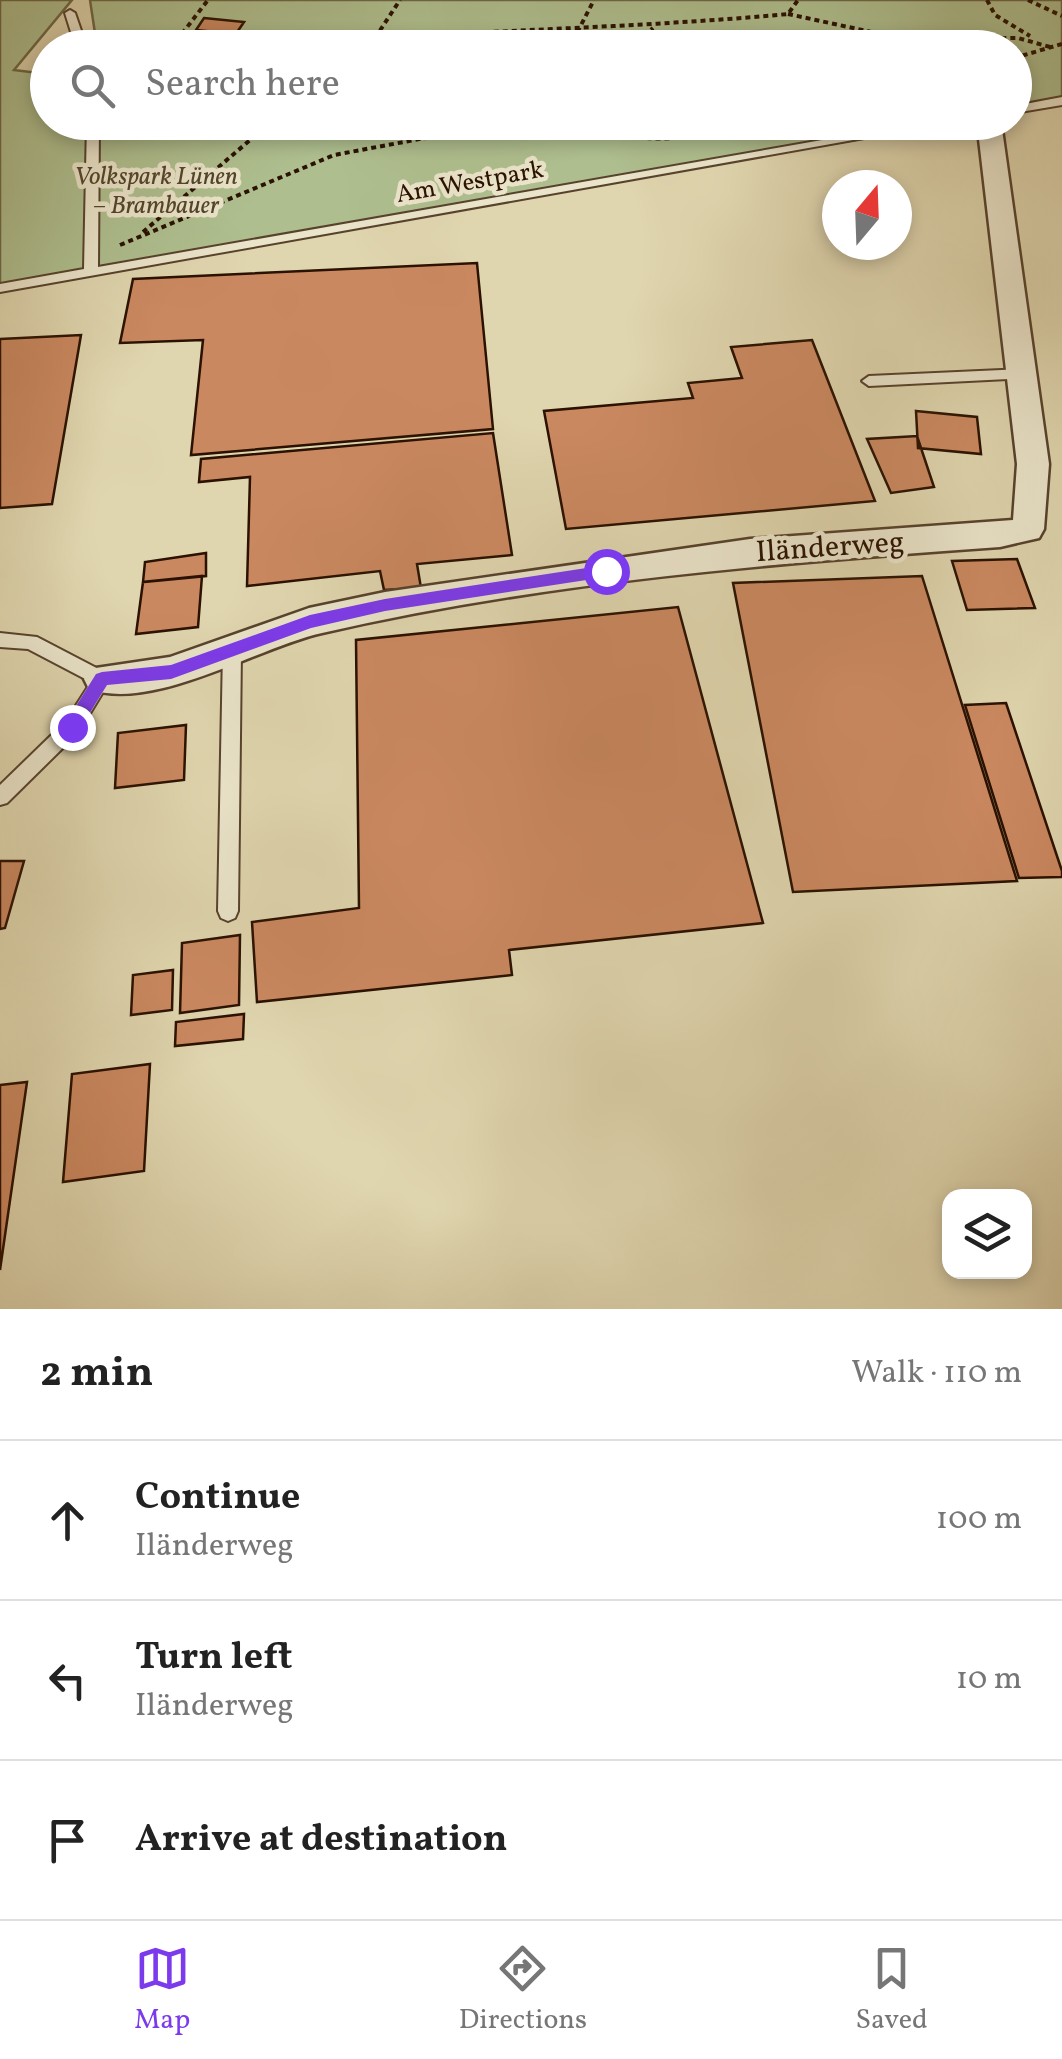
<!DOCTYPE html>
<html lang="en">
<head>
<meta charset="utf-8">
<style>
	body { margin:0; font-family:Vollkorn,serif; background:#f2f2f2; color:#222 }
	.controls { position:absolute; right:30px; bottom:30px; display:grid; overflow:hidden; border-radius:20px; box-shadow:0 5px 15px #0003 }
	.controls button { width:90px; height:90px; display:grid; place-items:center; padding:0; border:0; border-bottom:2px solid #e0e0e0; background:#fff; color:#222; font:50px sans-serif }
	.compass { position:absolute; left:822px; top:170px; width:90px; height:90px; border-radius:50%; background:#fff; box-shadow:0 5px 15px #0003; rotate:19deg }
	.stop { position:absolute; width:30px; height:30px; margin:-22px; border:8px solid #7c3aed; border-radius:50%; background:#fff }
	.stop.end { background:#7c3aed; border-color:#fff; box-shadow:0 2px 10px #0008 }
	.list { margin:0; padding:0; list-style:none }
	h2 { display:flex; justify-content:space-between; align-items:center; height:130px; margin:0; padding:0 40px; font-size:42px }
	h2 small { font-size:32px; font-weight:400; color:#767676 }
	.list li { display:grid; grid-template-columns:65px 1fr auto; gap:30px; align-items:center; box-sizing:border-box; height:160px; padding:0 40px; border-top:2px solid #e0e0e0 }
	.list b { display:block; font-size:38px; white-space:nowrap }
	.list p { margin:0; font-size:32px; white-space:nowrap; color:#767676 }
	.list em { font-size:32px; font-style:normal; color:#767676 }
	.icon { flex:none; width:55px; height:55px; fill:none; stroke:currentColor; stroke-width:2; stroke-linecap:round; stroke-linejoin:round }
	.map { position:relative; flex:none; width:1062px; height:1309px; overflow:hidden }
	.search { position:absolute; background:#fff; box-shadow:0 5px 15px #0003; left:30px; right:30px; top:30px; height:110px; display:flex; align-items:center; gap:25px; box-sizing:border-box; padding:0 35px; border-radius:55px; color:#767676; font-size:38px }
	.sheet { height:610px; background:#fff }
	nav { display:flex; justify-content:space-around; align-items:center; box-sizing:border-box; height:140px; border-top:2px solid #e0e0e0; background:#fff; font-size:28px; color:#767676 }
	nav a { display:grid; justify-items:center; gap:5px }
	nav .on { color:#7c3aed }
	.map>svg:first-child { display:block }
</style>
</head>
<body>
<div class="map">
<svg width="1062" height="1309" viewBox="0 0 1062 1309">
	<rect width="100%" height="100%" fill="#dfd5ae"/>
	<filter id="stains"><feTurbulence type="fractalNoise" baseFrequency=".002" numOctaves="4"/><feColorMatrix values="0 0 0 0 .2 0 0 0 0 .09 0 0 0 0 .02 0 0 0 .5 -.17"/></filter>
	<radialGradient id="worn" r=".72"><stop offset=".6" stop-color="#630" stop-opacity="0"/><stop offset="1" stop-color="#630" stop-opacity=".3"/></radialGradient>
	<path fill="#aebe8e" stroke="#6c6847" stroke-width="2.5" d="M0,0H72L14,70L47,74L48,122L954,123L0,287Z
		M90,0H1062V104L1015,112L1014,48L91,47L96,40Z"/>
	<path fill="#ca8860" stroke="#2a1100" stroke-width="2.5" d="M204,18L244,22L227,47L197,44L206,31L196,30Z
		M477,263L493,429L191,455L203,340L120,343L133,279Z
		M81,335L52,504L0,508V339Z
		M812,340L875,501L566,529L544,411L693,398L688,383L742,378L731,347Z
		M916,411L977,417L981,454L918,448Z
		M493,433L512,555L417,564L421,588L384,590L380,571L247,586L250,477L199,482L201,459Z
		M917,436L934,487L891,493L867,439Z
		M206,553V576L143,582L145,562Z
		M1017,559L1035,608L967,610L952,561Z
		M202,576L198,627L136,634L143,582Z
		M922,576L1017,881L793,892L733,583Z
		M678,607L763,923L509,950L512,975L257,1002L252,922L359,908L356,640Z
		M1006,703L1062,871V877L1019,878L965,705Z
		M186,725L184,780L115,788L118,733Z
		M0,861H24L5,928L0,929Z
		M240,935L239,1005L180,1013L182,943Z
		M173,970L172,1010L131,1015L133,975Z
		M244,1014L243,1039L175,1046L176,1022Z
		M150,1064L144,1171L63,1182L72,1074Z
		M27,1082L0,1270V1085Z"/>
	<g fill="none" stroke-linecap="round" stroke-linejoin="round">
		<defs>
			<path id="service" d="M70,10L75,13L87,48H76L65,13Z
				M1062,97V105L1014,113V106Z
				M87,122H99L98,267L925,122H954L0,292V284L84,269Z
				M1022,369L1029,374L1027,378L869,386L862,381L869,376Z
				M0,633L37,637L108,674L111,679L78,733L7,803L0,805V785L66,721L91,682L28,649L0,647Z
				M232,643L238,645L241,650L238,911L235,918L228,921L221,918L218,911L223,650L226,645Z"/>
			<path id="minor" d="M977,122H1001L1049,464L1044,529L1039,538L1000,547C773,563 544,582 322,633C258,647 154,712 89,689L84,679L89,669L170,657L309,608L385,592L750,539L1013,520L1017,464Z"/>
		</defs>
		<use href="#service" stroke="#57422c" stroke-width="4"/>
		<use href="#minor" stroke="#57422c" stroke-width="5"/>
		<path stroke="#2a1100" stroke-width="4" stroke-dasharray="5 4" stroke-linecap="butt" d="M987,0L995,15L1030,36
			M1028,0L1062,16
			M788,14L904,39L1018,38L1050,47
			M375,38L400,0
			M171,48L208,0
			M362,48L374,39C512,29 650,27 788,14L798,0
			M569,48L594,0
			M631,48L653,28
			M1014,58L1062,44
			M586,122C644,150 699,137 759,122
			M625,137L631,122
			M143,232L271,122
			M120,245L334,155L511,122"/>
		<use href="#service" fill="#eae4ca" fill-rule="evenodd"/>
		<use href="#minor" fill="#eae4ca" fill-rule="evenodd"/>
	</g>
	<path fill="#7c3aed" d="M606,565L614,571L606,577L385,611L311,628L171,679L107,685L78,732H66L63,727L96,674L102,672L171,665L310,615L385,599Z"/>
	<g text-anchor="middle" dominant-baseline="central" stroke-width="9" stroke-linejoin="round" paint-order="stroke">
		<g font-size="25" font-style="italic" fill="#52452b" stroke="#eae4ca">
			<text x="156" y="177">Volkspark Lünen<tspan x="156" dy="29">– Brambauer</tspan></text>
		</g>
		<g font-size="25" fill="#2a1100" stroke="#eae4ca">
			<text transform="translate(470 183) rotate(-10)">Am Westpark</text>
		</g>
		<g font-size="30" fill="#2a1100" stroke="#eae4ca">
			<text transform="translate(830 548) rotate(-4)">Iländerweg</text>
		</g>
	</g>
	<rect width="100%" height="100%" filter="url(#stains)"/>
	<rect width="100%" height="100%" fill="url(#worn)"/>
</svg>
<div class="controls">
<button><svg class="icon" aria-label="layers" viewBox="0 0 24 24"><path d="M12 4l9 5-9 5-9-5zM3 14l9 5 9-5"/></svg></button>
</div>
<svg class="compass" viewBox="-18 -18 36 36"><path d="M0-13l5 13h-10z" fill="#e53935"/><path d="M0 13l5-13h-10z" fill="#767676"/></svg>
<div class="stop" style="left:606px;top:571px"></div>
<div class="stop end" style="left:72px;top:727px"></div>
<div class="search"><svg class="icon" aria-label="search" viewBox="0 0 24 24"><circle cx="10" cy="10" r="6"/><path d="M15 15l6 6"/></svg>Search here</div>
</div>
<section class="sheet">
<h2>2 min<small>Walk · 110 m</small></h2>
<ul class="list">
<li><svg class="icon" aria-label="ahead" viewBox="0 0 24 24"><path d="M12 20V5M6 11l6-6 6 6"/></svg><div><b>Continue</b><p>Iländerweg</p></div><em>100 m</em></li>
<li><svg class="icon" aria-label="left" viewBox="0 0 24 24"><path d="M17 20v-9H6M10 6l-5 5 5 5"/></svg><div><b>Turn left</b><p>Iländerweg</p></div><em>10 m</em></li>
<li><svg class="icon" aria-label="arrive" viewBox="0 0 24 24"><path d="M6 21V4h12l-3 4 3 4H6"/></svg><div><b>Arrive at destination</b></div></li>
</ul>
</section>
<nav>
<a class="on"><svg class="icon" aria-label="map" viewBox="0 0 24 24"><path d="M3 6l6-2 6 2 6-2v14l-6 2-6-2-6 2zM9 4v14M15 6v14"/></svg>Map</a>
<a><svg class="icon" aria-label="directions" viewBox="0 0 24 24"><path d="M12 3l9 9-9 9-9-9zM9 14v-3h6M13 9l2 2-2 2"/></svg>Directions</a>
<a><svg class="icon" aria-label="saved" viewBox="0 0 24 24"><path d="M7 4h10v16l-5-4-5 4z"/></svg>Saved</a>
</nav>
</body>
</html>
